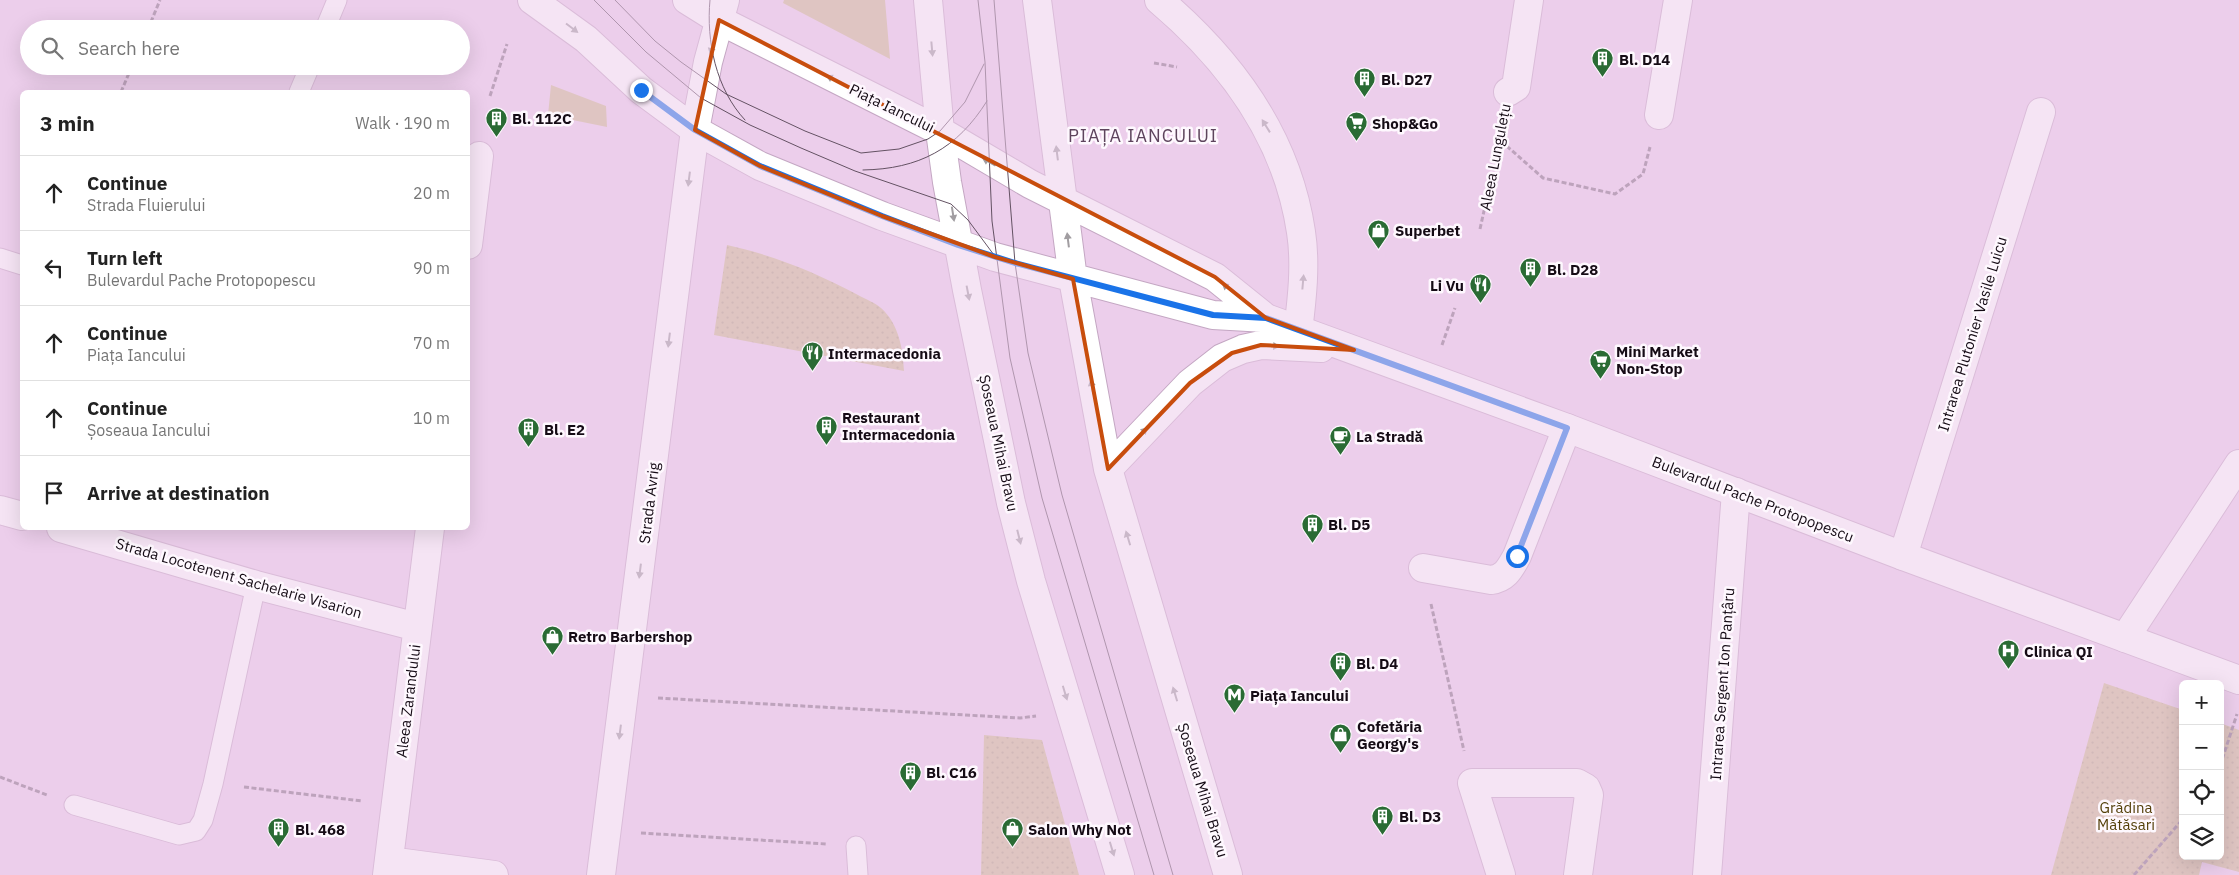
<!DOCTYPE html>
<html lang="en">
<head>
<meta charset="utf-8">
<style>
	body { margin:0; font-family:"IBM Plex Sans",sans-serif; background:#f6f6f6; color:#222 }
	.controls { position:absolute; right:15px; bottom:15px; display:grid; overflow:hidden; border-radius:8px; box-shadow:0 5px 20px #0002 }
	.controls button { width:45px; height:45px; display:grid; place-items:center; padding:0; border:0; border-bottom:1px solid #e0e0e0; background:#fff; color:#222; font:25px sans-serif }
	.stop { position:absolute; width:15px; height:15px; margin:-11px; border:4px solid #1a73e8; border-radius:50%; background:#fff }
	.stop.end { background:#1a73e8; border-color:#fff; box-shadow:0 1px 5px #0008 }
	.list { margin:0; padding:0; list-style:none }
	h2 { display:flex; justify-content:space-between; align-items:center; height:65px; margin:0; padding:0 20px; font-size:21px }
	h2 small { font-size:16px; font-weight:400; color:#767676 }
	.list li { display:grid; grid-template-columns:32px 1fr auto; gap:15px; align-items:center; box-sizing:border-box; height:75px; padding:0 20px; border-top:1px solid #e0e0e0 }
	.list b { display:block; font-size:19px; white-space:nowrap }
	.list p { margin:0; font-size:16px; white-space:nowrap; color:#767676 }
	.list em { font-size:16px; font-style:normal; color:#767676 }
	.icon { flex:none; width:28px; height:28px; fill:none; stroke:currentColor; stroke-width:2; stroke-linecap:round; stroke-linejoin:round }
	.map { position:relative; flex:none; width:2239px; height:875px; overflow:hidden }
	.search { position:absolute; background:#fff; box-shadow:0 5px 20px #0002; left:20px; top:20px; width:450px; height:55px; display:flex; align-items:center; gap:12px; box-sizing:border-box; padding:0 18px; border-radius:28px; color:#767676; font-size:19px }
	.panel { position:absolute; background:#fff; box-shadow:0 5px 20px #0002; left:20px; top:90px; width:450px; height:440px; border-radius:8px }
	.map>svg:first-child { display:block }
</style>
</head>
<body>
<div class="map">
<svg width="2239" height="875" viewBox="0 0 2239 875">
	<defs>
		<pattern id="park-dots" width="8" height="8" patternUnits="userSpaceOnUse" patternTransform="scale(1.25)"><rect width="8" height="8" fill="#cebb91"/><path d="M2 2h.1M6 6h.1" fill="none" stroke="#b09f7c" stroke-width="1.8" stroke-linecap="round"/></pattern>
	</defs>
	<rect width="100%" height="100%" fill="#ecceeb"/>
	<path fill="#cebb91" d="M784,0H885L890,59L783,3Z
		M551,85L606,106L607,127L548,115Z"/>
	<path fill="url(#park-dots)" d="M727,245C773,255 817,273 858,295C865,299 876,303 881,308C899,324 903,349 904,371L714,335Z
		M2104,683L2183,710V856H2220V723L2239,730V872L2202,862L2199,875H2051Z
		M984,735L1042,740L1079,875H981Z"/>
	<g fill="none" stroke-linecap="round" stroke-linejoin="round">
		<defs>
			<path id="lane" d="M325,29L337,0
				M299,92L310,66
				M0,258L22,265
				M74,805L179,835L196,831L203,820L213,784L256,585
				M856,846L858,875"/>
			<path id="street" d="M1159,0C1231,61 1287,137 1301,232C1306,264 1302,299 1298,331
				M1508,92L1516,87L1529,0
				M1659,115L1678,0
				M468,245L479,156
				M0,510L22,516
				M61,528L256,585L417,627
				M1903,556L2041,112
				M1423,568L1491,580C1506,578 1510,568 1517,556L1567,428
				M2125,638L2239,464
				M389,861L494,875
				M387,875L430,528
				M601,875L695,130
				M1501,875L1472,783H1577L1586,788L1589,795L1578,875
				M1707,875L1736,492"/>
			<path id="primary" d="M532,0L586,39L641,90L695,130L760,166L882,216L995,257L1213,315L1266,318L1567,428L1903,556L2239,680
				M687,0L719,20L940,131L1030,184L1215,277L1266,318
				M928,0L940,131L947,182L967,290L1011,503L1031,581L1120,875
				M1037,0L1073,279L1108,469L1228,875
				M695,130L708,62L725,0
				M1108,469L1190,383L1222,358L1243,349L1261,345L1321,348"/>
		</defs>
		<use href="#lane" stroke="#c4a7c3" stroke-width="21"/>
		<use href="#street" stroke="#c4a7c3" stroke-width="30"/>
		<use href="#primary" stroke="#c4a7c3" stroke-width="30"/>
		<path stroke="#847084" stroke-width="3" stroke-dasharray="5 2.5" stroke-linecap="butt" d="M148,29L160,0
			M1154,63L1177,67
			M121,92L132,66
			M490,96L507,44
			M1501,141L1543,178L1615,194L1643,174L1650,147
			M1480,229L1503,125
			M1442,345L1455,308
			M1431,604L1464,751
			M658,698L1020,718L1036,716
			M2220,766L2237,714
			M0,777L47,795
			M244,787L362,801
			M641,833L827,844
			M2213,858V856
			M2134,875L2183,819"/>
		<use href="#lane" stroke="#fff" stroke-width="19"/>
		<use href="#street" stroke="#fff" stroke-width="28"/>
		<use href="#primary" stroke="#fff" stroke-width="28"/>
		<path stroke="#645263" stroke-width="1" d="M594,0L646,52L701,98L750,125L801,148L855,171L951,204L968,220L994,255
			M615,0L655,41L681,62L726,94L805,131L861,153L899,149L928,139L940,131L965,102L984,64
			M710,0C706,41 716,89 745,120
			M978,0L985,62L992,221L1010,358L1042,498L1154,875
			M994,0L1015,263L1028,353L1062,495L1173,875
			M863,170C919,169 957,149 987,101"/>
	</g>
	<defs><path id="oneway-solid" d="M-6-.8H1V-3.2L6.5 0L1 3.2V.8H-6Z" transform="scale(1.25)"/></defs>
	<g fill="#a19da1">
		<use href="#oneway-solid" transform="translate(572 28) rotate(37)"/>
		<use href="#oneway-solid" transform="translate(712 47) rotate(105)"/>
		<use href="#oneway-solid" transform="translate(932 49) rotate(85)"/>
		<use href="#oneway-solid" transform="translate(833 79) rotate(-153)"/>
		<use href="#oneway-solid" transform="translate(1266 126) rotate(-122)"/>
		<use href="#oneway-solid" transform="translate(1057 153) rotate(-97)"/>
		<use href="#oneway-solid" transform="translate(989 162) rotate(-150)"/>
		<use href="#oneway-solid" transform="translate(689 179) rotate(97)"/>
		<use href="#oneway-solid" transform="translate(953 214) rotate(81)"/>
		<use href="#oneway-solid" transform="translate(1068 240) rotate(-97)"/>
		<use href="#oneway-solid" transform="translate(1303 282) rotate(-85)"/>
		<use href="#oneway-solid" transform="translate(1228 288) rotate(-142)"/>
		<use href="#oneway-solid" transform="translate(968 293) rotate(79)"/>
		<use href="#oneway-solid" transform="translate(669 340) rotate(97)"/>
		<use href="#oneway-solid" transform="translate(1272 346) rotate(3)"/>
		<use href="#oneway-solid" transform="translate(1092 387) rotate(-100)"/>
		<use href="#oneway-solid" transform="translate(1142 433) rotate(-46)"/>
		<use href="#oneway-solid" transform="translate(1019 537) rotate(76)"/>
		<use href="#oneway-solid" transform="translate(1128 538) rotate(-107)"/>
		<use href="#oneway-solid" transform="translate(640 571) rotate(97)"/>
		<use href="#oneway-solid" transform="translate(1065 693) rotate(73)"/>
		<use href="#oneway-solid" transform="translate(1175 694) rotate(-107)"/>
		<use href="#oneway-solid" transform="translate(620 732) rotate(97)"/>
		<use href="#oneway-solid" transform="translate(1112 849) rotate(73)"/>
	</g>
	<g fill="none" stroke-linecap="round" stroke-linejoin="round">
		<path stroke="#1a73e8" stroke-width="6" d="M641,90L695,130L760,166L882,216L958,245L1015,263L1213,315L1266,318L1567,428L1517,556"/>
	</g>
	<path d="M0 0H2239V875H0ZM719,20L1215,277L1266,318L1354,350L1261,345L1232,353L1190,383L1108,469L1073,279L995,257L882,216L760,166L695,130Z" fill="#ecceeb" fill-opacity=".55" fill-rule="evenodd"/>
	<path fill="none" stroke="#c84d0d" stroke-width="4" stroke-linejoin="round" d="M719,20L1215,277L1266,318L1354,350L1261,345L1232,353L1190,383L1108,469L1073,279L995,257L882,216L760,166L695,130Z"/>
	<defs>
		<symbol id="building-pin" viewBox="-11 -11 22 30"><path d="M0 17L-7.5 6A9.5 9.5 0 1 1 7.5 6Z" fill="#2a6b34" stroke="#fef8fe"/><path d="M-4-6H4V6H1V3H-1V6H-4ZM-2.5-4.3h1.7v1.8h-1.7ZM.8-4.3h1.7v1.8H.8ZM-2.5-1h1.7V.8h-1.7ZM.8-1h1.7V.8H.8Z" fill="#fff"/></symbol>
		<symbol id="supermarket-pin" viewBox="-11 -11 22 30"><path d="M0 17L-7.5 6A9.5 9.5 0 1 1 7.5 6Z" fill="#2a6b34" stroke="#fef8fe"/><path d="M-6-5.5h2.5l.6 2H6L4.5 2H-2.5L-4.4-4H-6ZM-1.5 3.2a1.3 1.3 0 1 0 .1 0ZM3 3.2a1.3 1.3 0 1 0 .1 0Z" fill="#fff"/></symbol>
		<symbol id="shop-pin" viewBox="-11 -11 22 30"><path d="M0 17L-7.5 6A9.5 9.5 0 1 1 7.5 6Z" fill="#2a6b34" stroke="#fef8fe"/><path d="M-5-2.5h2.3a2.7 3.5 0 0 1 5.4 0H5L5.5 6h-11ZM-1.5-2.5h3a1.5 2.3 0 0 0-3 0Z" fill="#fff"/></symbol>
		<symbol id="restaurant-pin" viewBox="-11 -11 22 30"><path d="M0 17L-7.5 6A9.5 9.5 0 1 1 7.5 6Z" fill="#2a6b34" stroke="#fef8fe"/><path d="M-5-6h1v4h1v-4h1v4h1v-4h1v5L-1.5 .5V6h-2V.5L-5-1ZM5-6V6H3V1.5H1.5Q1.5-4 5-6Z" fill="#fff"/></symbol>
		<symbol id="cafe-pin" viewBox="-11 -11 22 30"><path d="M0 17L-7.5 6A9.5 9.5 0 1 1 7.5 6Z" fill="#2a6b34" stroke="#fef8fe"/><path d="M-5.5-4.5H6V0H3Q3 3.5 0 3.5H-2.5Q-5.5 3.5-5.5 0ZM3-3.2v2h1.7v-2ZM-6 4.5H4V6H-6Z" fill="#fff"/></symbol>
		<symbol id="hospital-pin" viewBox="-11 -11 22 30"><path d="M0 17L-7.5 6A9.5 9.5 0 1 1 7.5 6Z" fill="#2a6b34" stroke="#fef8fe"/><path d="M-5-5h3v3.5h4V-5h3V5h-3V1.5h-4V5h-3Z" fill="#fff"/></symbol>
		<symbol id="metro-pin" viewBox="-11 -11 22 30"><path d="M0 17L-7.5 6A9.5 9.5 0 1 1 7.5 6Z" fill="#2a6b34" stroke="#fef8fe"/><path d="M-5.5 5V-5H-3L0 0L3-5H5.5V5H3V-.5L0 4L-3-.5V5Z" fill="#fff"/></symbol>
	</defs>
	<g fill-rule="evenodd">
		<use href="#building-pin" x="1590" y="46" width="25" height="34"/>
		<use href="#building-pin" x="1352" y="66" width="25" height="34"/>
		<use href="#building-pin" x="484" y="106" width="25" height="34"/>
		<use href="#supermarket-pin" x="1344" y="110" width="25" height="34"/>
		<use href="#shop-pin" x="1366" y="218" width="25" height="34"/>
		<use href="#building-pin" x="1518" y="256" width="25" height="34"/>
		<use href="#restaurant-pin" x="1468" y="272" width="25" height="34"/>
		<use href="#restaurant-pin" x="800" y="340" width="25" height="34"/>
		<use href="#supermarket-pin" x="1588" y="348" width="25" height="34"/>
		<use href="#building-pin" x="814" y="414" width="25" height="34"/>
		<use href="#building-pin" x="516" y="416" width="25" height="34"/>
		<use href="#cafe-pin" x="1328" y="424" width="25" height="34"/>
		<use href="#building-pin" x="1300" y="512" width="25" height="34"/>
		<use href="#shop-pin" x="540" y="624" width="25" height="34"/>
		<use href="#hospital-pin" x="1996" y="638" width="25" height="34"/>
		<use href="#building-pin" x="1328" y="650" width="25" height="34"/>
		<use href="#metro-pin" x="1222" y="682" width="25" height="34"/>
		<use href="#shop-pin" x="1328" y="722" width="25" height="34"/>
		<use href="#building-pin" x="898" y="760" width="25" height="34"/>
		<use href="#building-pin" x="1370" y="804" width="25" height="34"/>
		<use href="#building-pin" x="266" y="816" width="25" height="34"/>
		<use href="#shop-pin" x="1000" y="816" width="25" height="34"/>
	</g>
	<g text-anchor="middle" dominant-baseline="central" stroke-width="5" stroke-linejoin="round" paint-order="stroke">
		<g font-size="15" font-weight="bold" fill="#150b15" stroke="#fef8fe" text-anchor="start">
			<text x="1619" y="59">Bl. D14</text>
			<text x="1381" y="79">Bl. D27</text>
			<text x="512" y="118">Bl. 112C</text>
			<text x="1372" y="123">Shop&amp;Go</text>
			<text x="1395" y="230">Superbet</text>
			<text x="1547" y="269">Bl. D28</text>
			<text x="1464" y="285" text-anchor="end">Li Vu</text>
			<text x="1616" y="351">Mini Market<tspan x="1616" dy="17">Non-Stop</tspan></text>
			<text x="828" y="353">Intermacedonia</text>
			<text x="842" y="417">Restaurant<tspan x="842" dy="17">Intermacedonia</tspan></text>
			<text x="544" y="429">Bl. E2</text>
			<text x="1356" y="436">La Stradă</text>
			<text x="1328" y="524">Bl. D5</text>
			<text x="568" y="636">Retro Barbershop</text>
			<text x="2024" y="651">Clinica QI</text>
			<text x="1356" y="663">Bl. D4</text>
			<text x="1250" y="695">Piața Iancului</text>
			<text x="1357" y="726">Cofetăria<tspan x="1357" dy="17">Georgy's</tspan></text>
			<text x="926" y="772">Bl. C16</text>
			<text x="1399" y="816">Bl. D3</text>
			<text x="295" y="829">Bl. 468</text>
			<text x="1028" y="829">Salon Why Not</text>
		</g>
		<g font-size="15" fill="#150b15" stroke="#fef8fe">
			<text transform="translate(892 108) rotate(26)">Piața Iancului</text>
			<text transform="translate(1495 157) rotate(-79)">Aleea Lungulețu</text>
			<text transform="translate(1972 334) rotate(-73)">Intrarea Plutonier Vasile Luicu</text>
			<text transform="translate(999 443) rotate(78)">Șoseaua Mihai Bravu</text>
			<text transform="translate(1753 499) rotate(21)">Bulevardul Pache Protopopescu</text>
			<text transform="translate(649 503) rotate(-83)">Strada Avrig</text>
			<text transform="translate(239 578) rotate(16)">Strada Locotenent Sachelarie Visarion</text>
			<text transform="translate(1722 684) rotate(-86)">Intrarea Sergent Ion Panțâru</text>
			<text transform="translate(408 701) rotate(-83)">Aleea Zarandului</text>
			<text transform="translate(1203 790) rotate(73)">Șoseaua Mihai Bravu</text>
		</g>
		<g font-size="15" fill="#54400a" stroke="#fef8fe">
			<text x="2126" y="807">Grădina<tspan x="2126" dy="17">Mătăsari</tspan></text>
		</g>
		<g font-size="18" letter-spacing="1" fill="#5e445d" stroke="#fef8fe">
			<text x="1143" y="135">PIAȚA IANCULUI</text>
		</g>
	</g>
</svg>
<div class="controls">
<button>+</button>
<button>−</button>
<button><svg class="icon" aria-label="locate" viewBox="0 0 24 24"><circle cx="12" cy="12" r="6"/><path d="M12 2v4M12 18v4M2 12h4M18 12h4"/></svg></button>
<button><svg class="icon" aria-label="layers" viewBox="0 0 24 24"><path d="M12 4l9 5-9 5-9-5zM3 14l9 5 9-5"/></svg></button>
</div>
<div class="stop" style="left:1517px;top:556px"></div>
<div class="stop end" style="left:641px;top:90px"></div>
<div class="search"><svg class="icon" aria-label="search" viewBox="0 0 24 24"><circle cx="10" cy="10" r="6"/><path d="M15 15l6 6"/></svg>Search here</div>
<section class="panel">
<h2>3 min<small>Walk · 190 m</small></h2>
<ul class="list">
<li><svg class="icon" aria-label="ahead" viewBox="0 0 24 24"><path d="M12 20V5M6 11l6-6 6 6"/></svg><div><b>Continue</b><p>Strada Fluierului</p></div><em>20 m</em></li>
<li><svg class="icon" aria-label="left" viewBox="0 0 24 24"><path d="M17 20v-9H6M10 6l-5 5 5 5"/></svg><div><b>Turn left</b><p>Bulevardul Pache Protopopescu</p></div><em>90 m</em></li>
<li><svg class="icon" aria-label="ahead" viewBox="0 0 24 24"><path d="M12 20V5M6 11l6-6 6 6"/></svg><div><b>Continue</b><p>Piața Iancului</p></div><em>70 m</em></li>
<li><svg class="icon" aria-label="ahead" viewBox="0 0 24 24"><path d="M12 20V5M6 11l6-6 6 6"/></svg><div><b>Continue</b><p>Șoseaua Iancului</p></div><em>10 m</em></li>
<li><svg class="icon" aria-label="arrive" viewBox="0 0 24 24"><path d="M6 21V4h12l-3 4 3 4H6"/></svg><div><b>Arrive at destination</b></div></li>
</ul>
</section>
</div>
</body>
</html>
